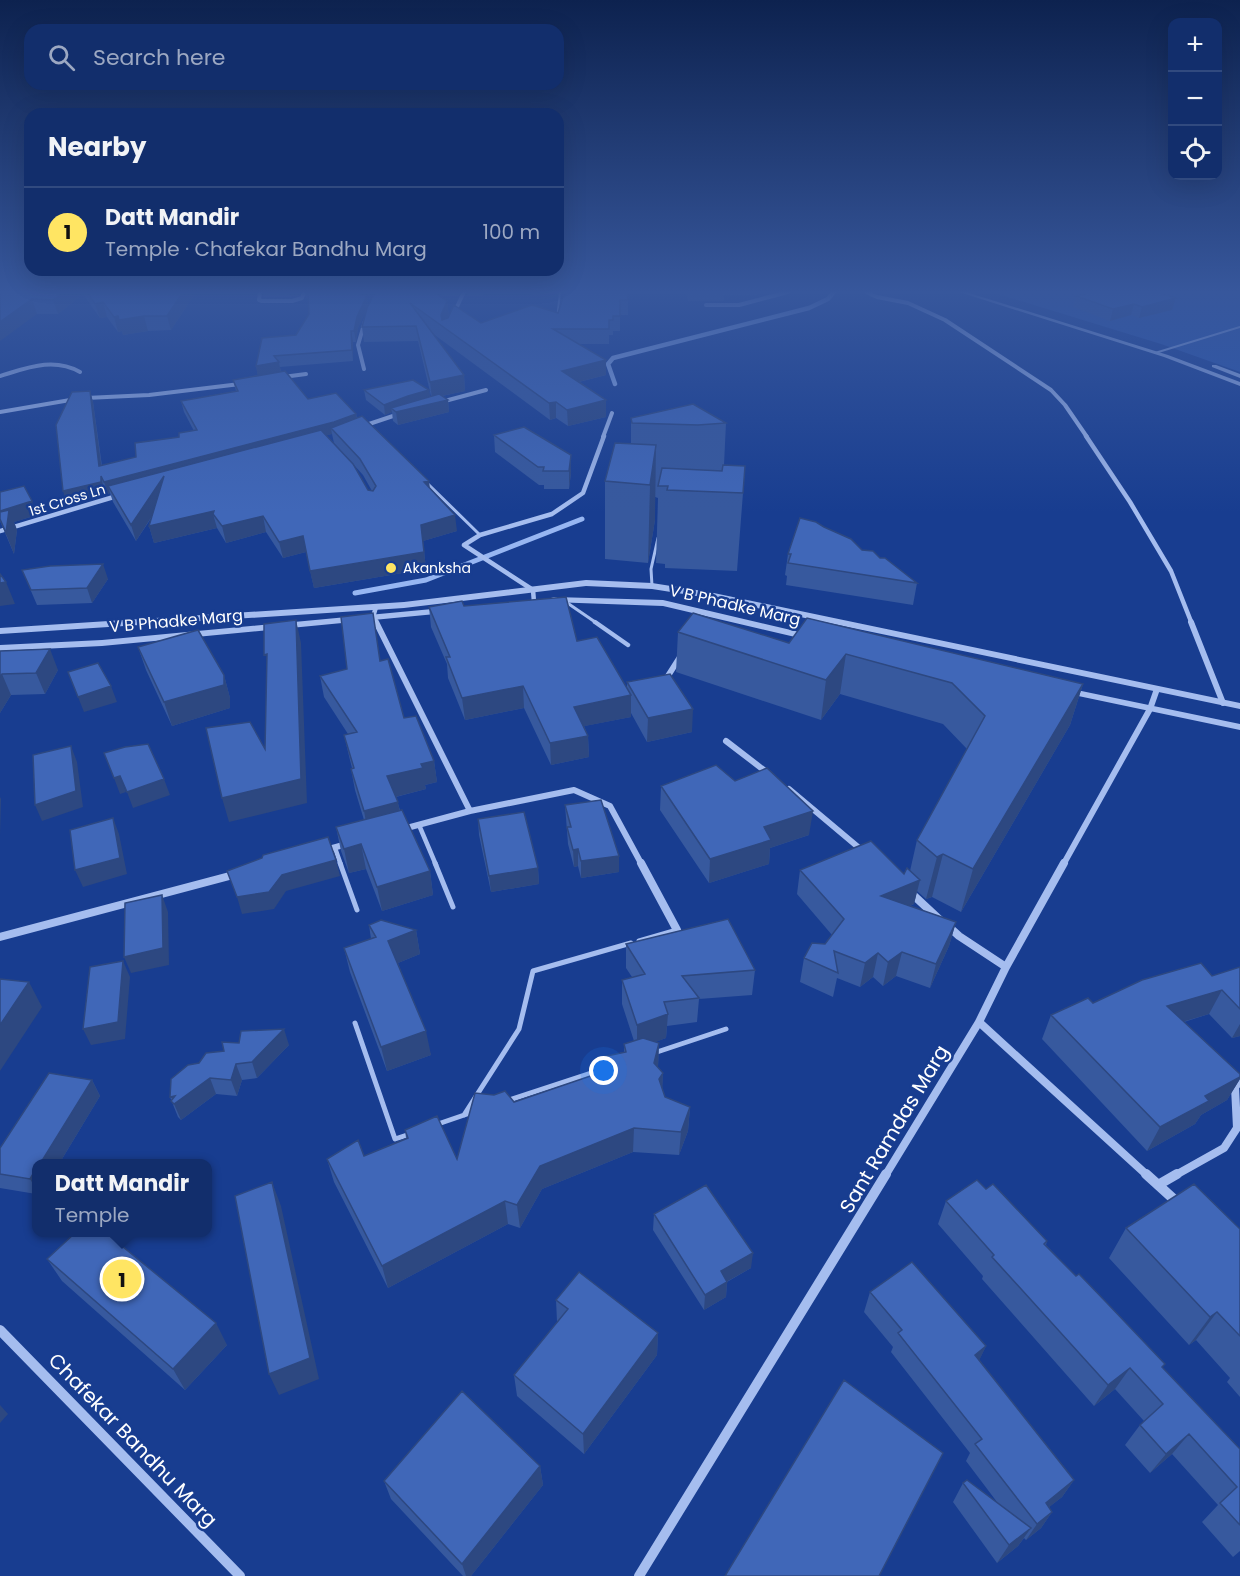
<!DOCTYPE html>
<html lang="en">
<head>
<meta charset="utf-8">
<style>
	body { margin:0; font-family:Poppins,sans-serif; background:#1b3672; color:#f1f3f6 }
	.controls { position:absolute; right:18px; top:18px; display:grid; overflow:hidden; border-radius:12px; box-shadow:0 6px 24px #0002 }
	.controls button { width:54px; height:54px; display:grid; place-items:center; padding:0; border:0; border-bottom:2px solid #314a7f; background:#122e6c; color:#f1f3f6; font:30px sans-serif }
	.you { position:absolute; left:604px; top:1071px; width:21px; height:21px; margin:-15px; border:4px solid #fff; border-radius:50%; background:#1a73e8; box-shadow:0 0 0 9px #1a73e833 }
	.badge { display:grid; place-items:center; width:39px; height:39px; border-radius:50%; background:#ffe563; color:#111; font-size:20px; font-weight:700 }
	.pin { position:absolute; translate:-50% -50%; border:3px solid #fff; box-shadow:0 2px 6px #0006 }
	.popup { position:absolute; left:32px; top:1159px; width:180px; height:78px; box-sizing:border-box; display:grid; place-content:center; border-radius:12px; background:#122e6c; filter:drop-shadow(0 2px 4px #0005); font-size:20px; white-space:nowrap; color:#9ca8c2 }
	.popup b { font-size:22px; color:#f1f3f6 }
	.popup::after { content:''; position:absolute; left:50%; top:100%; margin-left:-12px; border:12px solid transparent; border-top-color:#122e6c }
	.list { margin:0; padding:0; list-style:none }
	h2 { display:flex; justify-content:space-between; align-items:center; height:78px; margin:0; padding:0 24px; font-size:26px }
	h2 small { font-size:20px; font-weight:400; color:#9ca8c2 }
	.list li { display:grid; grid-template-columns:39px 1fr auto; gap:18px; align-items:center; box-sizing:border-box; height:90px; padding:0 24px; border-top:2px solid #314a7f }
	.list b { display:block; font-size:22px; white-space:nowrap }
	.list p { margin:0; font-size:20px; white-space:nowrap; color:#9ca8c2 }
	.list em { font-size:20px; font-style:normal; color:#9ca8c2 }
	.icon { flex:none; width:33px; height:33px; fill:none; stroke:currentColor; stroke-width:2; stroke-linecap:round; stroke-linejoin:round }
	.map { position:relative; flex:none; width:1240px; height:1576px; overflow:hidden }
	.search { position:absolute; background:#122e6c; box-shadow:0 6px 24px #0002; left:24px; top:24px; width:540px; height:66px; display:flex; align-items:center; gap:15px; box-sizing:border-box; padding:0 21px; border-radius:18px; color:#9ca8c2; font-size:22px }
	.panel { position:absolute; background:#122e6c; box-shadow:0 6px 24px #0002; left:24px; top:108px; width:540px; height:168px; border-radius:18px }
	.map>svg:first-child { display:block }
</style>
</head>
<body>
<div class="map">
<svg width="1240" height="1576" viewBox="0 0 1240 1576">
	<rect width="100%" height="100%" fill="#183d90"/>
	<path fill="#2a56ae" d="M1000,292H1240V372L1161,344L998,294Z"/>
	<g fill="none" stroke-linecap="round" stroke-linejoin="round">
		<path stroke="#97b6f2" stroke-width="4.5" d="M615,384L608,364L613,358L809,308L828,299L834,292"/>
		<path stroke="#97b6f2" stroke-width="5" d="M355,593L426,580L582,519"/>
		<path stroke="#a5bdef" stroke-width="2" d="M557,319L560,292
			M1155,353L1240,327"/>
		<path stroke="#a5bdef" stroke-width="3" d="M428,484L480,535
			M652,586L651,569L658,538
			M563,600L598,624"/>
		<path stroke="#a5bdef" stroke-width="4.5" d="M595,622L628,645
			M419,825L436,865
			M335,848L341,865"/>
		<path stroke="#a5bdef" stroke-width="5" d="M340,863L357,910
			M435,863L453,907
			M639,941L677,930
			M355,1023L395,1139L410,1134
			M654,1053L726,1029
			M506,1101L607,1068
			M464,1115L519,1029L533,971L631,943
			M435,1125L473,1112"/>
		<path stroke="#a5bdef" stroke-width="4" d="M260,292L259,300L262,301H292L302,298L304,292
			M866,292L877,297L908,303L945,320L1051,390L1065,405L1087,437
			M706,305H739L788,292
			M454,313L464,292
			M364,369L358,345L365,321
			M0,376C27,368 53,357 80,372
			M283,377L306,374
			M86,398L149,395L240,384
			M441,402L486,390
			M0,412L76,399
			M363,426L399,414
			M603,437L612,413"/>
		<path stroke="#a5bdef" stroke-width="4.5" d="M1086,436L1130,502L1171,571L1192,624
			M0,531L117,496
			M534,602L533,590L464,545L480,535L552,514L583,493L604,436
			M376,607L373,617L376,624"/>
		<path stroke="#a5bdef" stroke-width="6" d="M376,622L470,811
			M1191,622L1223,703
			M666,679L680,657
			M726,741L769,774
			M789,789L864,852
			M403,829L470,811L574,790L610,806L642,865
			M325,850L347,844
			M1063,865L1150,709L1157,689"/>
		<path stroke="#a5bdef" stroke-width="8" d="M641,863L677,930
			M910,892L940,920
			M948,926L959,936L1006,967
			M0,937L237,874
			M979,1022L1148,1176
			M885,1176L979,1022L1006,967L1064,863
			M1174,1176L1224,1148L1237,1128L1235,1087L1240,1081"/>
		<path stroke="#a5bdef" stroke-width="10" d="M1146,1174L1178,1203
			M1158,1185L1177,1174
			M0,1330L240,1576
			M639,1576L886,1174"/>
		<path fill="#a5bdef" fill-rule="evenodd" d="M959,292H966L1168,355L1240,382V386L1164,357Z
			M1212,365H1216L1240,374V378L1212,367Z
			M586,580L652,583L709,592L1240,703V709L709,598L652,589L586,586L404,608L0,634V628L404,602Z
			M554,597L663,600L808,634L812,637L808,640L663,606L551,602V598Z
			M443,608L446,609V613L102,646L0,651V645L102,640Z
			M1067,688L1240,724V730L1064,693L1062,691L1064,689Z"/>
	</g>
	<path fill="#37599e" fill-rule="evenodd" d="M0,292H196L171,330L148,331L123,335L122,331L118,332L107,317L100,318L83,294L58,314H37Z
		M262,292H300L299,295L291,297H264Z
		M305,292H370L367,297L368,306L447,301L449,315L447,319L481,323L558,313L564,294L628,300V315H620V331H613V335H609V344H579L606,360V375L579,382L606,400V417L568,426L556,418L550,420L432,333L464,375L465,391L442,396L448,400L449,412L398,425L393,421L392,412L385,415L366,400L364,390H429L430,396H431L418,341L364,342L362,327L367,308L358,328L356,342H353V361L280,367L281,372L308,399L356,414L357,418L430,488L457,531L423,541L426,569L314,588L306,552L283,558L266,532L226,543L217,528L154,543L149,526L152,517L136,541L113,502L110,493L108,494L104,488L105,494L67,503L90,391L93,402L102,466L136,457L179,437L194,431L184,412L181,401L236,391L233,380L258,375L256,366L296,335L309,314L308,298H306ZM332,434L334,443L363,475L372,491L368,490L326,435Z
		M441,292H461L458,296H442Z
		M466,292H484L483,296H467Z
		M686,292H758V295H724V301H688Z
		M1076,296L1172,310L1139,318L1131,315L1110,321L1073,307Z
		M631,418L726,423L724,465L743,493L737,571L665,568V564L656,563L658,498L655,497V520L648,563L605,559V481L631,444Z
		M494,435L571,455V473L569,489H544V485H539L495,452Z
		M0,492L37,515L14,522L17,530L14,554L0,521Z
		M824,527L862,550L880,558L917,583L913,605L786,585L787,576L785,575L788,554Z
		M22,570L108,579L92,603L37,605Z
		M464,606L577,641L627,688V682L692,732L647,742L631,713V717L584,726L588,736L589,757L551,765L524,708L465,720L448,678L447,664L431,627L429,607Z
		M678,632L789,643L1083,684L1070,725L961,912L932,897L926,899L917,891L914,904L910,906L956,922L949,946L930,988L896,976L883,986L873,977L860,987L837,978L833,997L800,982L804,958L825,944L832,935L797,894L800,870L904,874L910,871L917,840L967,749L943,724L840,694L821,720L676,672Z
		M138,647L224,675L230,698V708L172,726L146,670Z
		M0,651L58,670L45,694L11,695L0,713Z
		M380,661L404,718L434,761L437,782L425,785L426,789L396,797L400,810L430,871L433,895L382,911L366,869L349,873L341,851L336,827L364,820L355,790L351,769L352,768L349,756L344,735L348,734L324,697L320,676Z
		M735,781L809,835L770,848L769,864L709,883L660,810L661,786Z
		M565,805L619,872L581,878L578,866L574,867L568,844Z
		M478,819L538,868L539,884L491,892L479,835Z
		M369,925L416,930L420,954L398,963L431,1055L387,1071L350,972L344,948L371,939Z
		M626,944L755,970L752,995L699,999L697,1022L667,1026L666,1038L655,1042L659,1043L658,1067L663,1073L662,1089L665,1097L690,1107L688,1131L679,1155L633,1152L542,1189L520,1228L508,1224L388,1288L334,1182L327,1159L364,1156L406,1138L405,1130L457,1159L514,1102L603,1072L602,1057L624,1052V1044L634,1041L622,1004V980L632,977L626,968Z
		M1240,967V1036L1232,1038L1209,1014L1184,1022L1240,1074V1079L1227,1100L1201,1115L1195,1124L1147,1151L1042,1039L1051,1015L1093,1003L1212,976Z
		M289,1045L257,1078L242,1080L237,1096L216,1094L181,1120L178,1117L170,1097L199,1063Z
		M92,1080L100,1096L59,1164H36V1194L0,1188V1148Z
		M986,1189L1047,1241L1046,1245L1240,1449V1551L1233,1557L1202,1522L1218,1505L1172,1454L1150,1473L1125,1445L1140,1425L1144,1421L1115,1389L1094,1406L982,1279L983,1276L938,1224L946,1201Z
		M654,1214L751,1268L727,1282L726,1297L704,1310L653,1230Z
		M1126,1228L1240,1229V1397L1227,1382L1230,1378L1196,1340L1189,1345L1109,1258Z
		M47,1259L227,1345L185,1390L62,1281Z
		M870,1292L986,1346L979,1360L1074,1480L1062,1497L1049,1507L1052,1512L1041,1528L1026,1540L1024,1538L1018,1546L997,1563L953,1502L963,1483L997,1502L966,1461L970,1453L891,1352L893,1347L864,1312Z
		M556,1300L658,1333L657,1355L584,1454L517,1396L514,1375L557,1322Z
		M540,1466L543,1485L471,1576H463L391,1499L384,1481Z"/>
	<path fill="#2d4881" d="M64,292H83V294L58,314L53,300Z
		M183,292H196L171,330L167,316Z
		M290,292H300L299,295L291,297Z
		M363,292H370L367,297L368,306L358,328L356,342L354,331L361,295Z
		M1176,298L1172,310L1139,318L1142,307Z
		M32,299L37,314L0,341V322Z
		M447,301L449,315L443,327L441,315Z
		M103,302L107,317L100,318L95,304Z
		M1134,304L1131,315L1110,321L1113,309Z
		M118,316H144L148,331L123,335L122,331L118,332L114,317Z
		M351,331L353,342V361L352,350Z
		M606,360V375L562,386V371Z
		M279,362L281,374L258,377L256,366Z
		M464,375L465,391L432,398L430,382Z
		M429,390L431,400L391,408L392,412L385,415L384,405L408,396Z
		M90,391L93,402L103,478L99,466Z
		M448,400L449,412L398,425L396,412Z
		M606,400V417L568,426L567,410Z
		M556,402V418L550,420L549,403Z
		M356,414L358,425L331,428L332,434L164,479L168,491L136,541L131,525L108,486L110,493L108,494L104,482Z
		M656,445L655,520L648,563L650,485Z
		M571,455V473L569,489V471Z
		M101,476L105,494L67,503L63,491Z
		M429,481L431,497L424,482Z
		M32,501L37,515L14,522L17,530L14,554L0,519V511Z
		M214,511L213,514L217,528L154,543L149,526Z
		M455,515L457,531L423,541L426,569L314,588L310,571L421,525Z
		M263,516L266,532L226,543L222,526Z
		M303,536L306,552L283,558L279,542Z
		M103,564L108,579L92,603L87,588Z
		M6,582L15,604L0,606V583Z
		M296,620L301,643L307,803L229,822L222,798L301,779Z
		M50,649L58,670L45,694L36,673Z
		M846,654L840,694L821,720L826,680Z
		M2,674L11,695L0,713V677Z
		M224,675L230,698V708L172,726L164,702Z
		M1083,684L1070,725L961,912L973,869Z
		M111,686L117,702L84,712L78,697Z
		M523,686L524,708L465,720L462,698Z
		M631,695V717L575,728L574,707Z
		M693,709L692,732L647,742L648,718Z
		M588,736L589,757L551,765L550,743Z
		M71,746L77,762L83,807L42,821L35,805Z
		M434,761L437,782L425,785L426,789L391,798L387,776L421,764Z
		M120,776L126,792L120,794L114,778Z
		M164,779L170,795L133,808L127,792Z
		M0,797L1,799L0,836Z
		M398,802L402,824L368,833L364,811Z
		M813,811L809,835L770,848L769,864L709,883L710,859L764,827Z
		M113,818L119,834L127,874L83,887L75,870Z
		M361,844L366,869L349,873L344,849Z
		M578,849V866L574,867L573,850Z
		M943,854L932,897L926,899L937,857Z
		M619,856V872L581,878V861Z
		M336,860L340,876L286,891L274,909L242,914L237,897L282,875Z
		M538,868L539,884L491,892L489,876Z
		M430,871L433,895L382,911L377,887Z
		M920,880L914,904L876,920L881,896Z
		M162,895L168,912L169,965L131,973L124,957Z
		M956,922L949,946L930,988L936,964Z
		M416,930L420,954L393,965L388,941Z
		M902,952L896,976L883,986L888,962Z
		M878,953L873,977L860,987L865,963Z
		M123,961L130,977L125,1039L91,1045L83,1029Z
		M29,982L42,1007L0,1071V1025Z
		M1222,990L1209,1014L1155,1030L1167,1006Z
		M668,1014L666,1038L637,1049V1025Z
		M1240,1024V1036L1232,1038Z
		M284,1029L289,1045L257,1078L252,1062Z
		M426,1031L431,1055L387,1071L381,1047Z
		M659,1043L658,1067L654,1063Z
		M236,1064L242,1080L237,1096L231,1080Z
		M663,1073L662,1097L659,1079Z
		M1240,1077V1079L1227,1100L1201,1115L1195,1124L1147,1151L1160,1127L1205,1096Z
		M210,1078L216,1094L181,1120L174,1104Z
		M92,1080L100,1096L59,1164H40Z
		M690,1107L688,1131L679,1155L681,1132Z
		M634,1128L633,1152L542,1189L520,1228L517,1205L540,1166Z
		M36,1169V1189L30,1179Z
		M272,1182L281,1206L319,1379L279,1395L269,1374Z
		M505,1201L508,1224L388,1288L382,1266Z
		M753,1253L751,1268L719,1286L721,1271Z
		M727,1282L726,1297L704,1310L705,1295Z
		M1217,1312L1196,1340L1189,1345L1210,1317Z
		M216,1323L227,1345L185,1390L173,1369Z
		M658,1333L657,1355L584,1454L583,1434Z
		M986,1346L977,1365L975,1355Z
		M1130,1368L1115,1389L1094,1406L1108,1385Z
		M0,1405L8,1414L0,1423Z
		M1189,1434L1172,1454L1150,1473L1166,1454Z
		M540,1466L543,1485L471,1576H466L462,1564Z
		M1074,1480L1062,1497L1034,1519L1046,1503Z
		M1052,1512L1041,1528L1026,1540L1037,1524Z
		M1031,1528L1018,1546L997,1563L1009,1545Z"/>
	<path fill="#4067b8" stroke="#2d4881" stroke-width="1.5" d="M0,292H64L53,300L32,299L0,322Z
		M87,292H183L167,316H144L119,320L118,316L114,317L103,302L95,304Z
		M308,292H363L361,295H367L357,317L354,331H351L352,350L274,356L279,362L256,366L262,338L296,335L309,314Z
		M375,292H434L447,301L441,315L442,320L448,318L454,305L481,323L532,305L558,313L564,294L570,292H627L628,300H620V316H613V320H609V329H553L606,360L562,371L606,400L567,410L556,402L549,403L410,303L464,375L430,382L416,326L362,327L367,308Z
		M1093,292H1156L1176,298L1142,307L1134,304L1113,309L1076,296Z
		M285,371L308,399L336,393L356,414L334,422L104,482L101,476V482L63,491L56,425L72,392L90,391L99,466L136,457L135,443L179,437V433L197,430L181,401L238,391L233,380Z
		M413,380L429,390L408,396L384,405L364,390Z
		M439,394L448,400L396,412L391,408Z
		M693,404L726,423L698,425L632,423L631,418Z
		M362,416L429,481L424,482L455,515L421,525L424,552L310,571L303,536L279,542L263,516L222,526L213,514L214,511L149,526L164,476L131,525L108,486L321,430L353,464L368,490L373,491L376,486L360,459L331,428Z
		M524,427L571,455L569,471H543L544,467H538L494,435Z
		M615,443L656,445L650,485L605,481Z
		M723,465L745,466L743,493L667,490L668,486H658L662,468L722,471Z
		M24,486L32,501L0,511V492Z
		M9,510L6,533L0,519V512Z
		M800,518L816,522L824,527L851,539L862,550L873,551L880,558H885L917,583L788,563L791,554H788Z
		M103,564L87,588L31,590L22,570L50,566Z
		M0,574L6,582L0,583Z
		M566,597L577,641L597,637L631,695L574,707L588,736L550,743L523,686L462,698L446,657H450L429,607L462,601L464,606Z
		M373,613L380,661L388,659L404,718L416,716L434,761L421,764L423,768L387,776L398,802L364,811L351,769L354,768L344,735L357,732L320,676L347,669L341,617Z
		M693,613L789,643L807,618L1083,684L973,869L943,854L937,857L917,840L985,716L952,683L846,654L826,680L678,632Z
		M296,620L301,779L222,798L206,728L250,722L265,749L267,654L264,655V624Z
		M198,630L224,675V685L164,702L138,647Z
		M50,649L36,673L2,674L0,677V651Z
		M98,663L111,686L78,697L68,672Z
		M670,674L693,709L648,718L627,682Z
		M148,744L164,779L127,792L120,776L114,778L104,753L125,747Z
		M71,746L76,791L35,805L33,755Z
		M716,765L735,781L767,768L813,811L764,827L771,840L710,859L661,786Z
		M601,800L619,856L581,861L578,849L573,850L567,827H571L565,805Z
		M402,810L430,871L377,887L361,844L344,849L336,827Z
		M524,812L538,868L489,876L478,819Z
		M113,818L120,858L75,870L70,830Z
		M328,837L336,860L282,875L269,892L237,897L227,871L262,858L263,855Z
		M871,841L904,874L907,868L920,880L881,896L956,922L936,964L902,952L888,962L878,953L865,963L834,951L838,973L804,958L812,943L825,944L844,919L800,870Z
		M162,895L163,948L124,957L125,903Z
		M728,919L755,970L682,976L699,998L664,1002L668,1014L637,1025L622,980L645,974L626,944Z
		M381,920L416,930L388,941L426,1031L381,1047L344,948L376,937L369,925Z
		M123,961L118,1022L83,1029L90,967Z
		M1201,963L1212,976L1240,967V1009L1222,990L1167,1006L1240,1074V1077L1205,1096L1209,1101L1160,1127L1051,1015L1088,998L1093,1003L1142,980Z
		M0,979L29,982L0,1025Z
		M284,1029L252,1062L236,1064L231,1080L210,1078L174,1104L171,1101L175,1096L170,1097L171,1079L188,1065L199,1063L206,1053L224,1051L222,1042L239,1043L241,1031Z
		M643,1038L659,1043L654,1063L663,1073L659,1079L665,1097L690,1107L681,1132L634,1128L540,1166L517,1205L505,1201L382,1266L327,1159L358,1140L364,1156L408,1138L405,1130L437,1116L457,1159L475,1093L494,1095L505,1091L514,1102L614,1068L602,1057L626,1052L624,1044Z
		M49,1073L92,1080L40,1164H36V1169L30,1179L0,1174V1148Z
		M977,1180L986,1189L993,1184L1047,1241L1044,1244L1076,1276L1079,1274L1106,1302L1165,1364L1162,1367L1240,1449V1525L1220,1503L1237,1487L1189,1434L1166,1454L1140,1425L1163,1404L1130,1368L1108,1385L992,1257L994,1255L946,1201Z
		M272,1182L310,1358L269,1374L235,1196Z
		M1194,1184L1240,1229V1336L1217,1312L1210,1317L1126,1228Z
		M706,1185L753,1253L721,1271L727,1282L705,1295L654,1214Z
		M75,1233H106L216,1323L173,1369L47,1259Z
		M912,1262L986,1346L975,1355L1074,1480L1046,1503L1052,1512L1037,1524L975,1444L982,1439L898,1333L902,1330L870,1292Z
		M579,1272L658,1333L583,1434L514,1375L568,1309L556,1300Z
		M844,1380L943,1453L879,1576H725Z
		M462,1391L540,1466L462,1564L384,1481Z
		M967,1480L1031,1528L1009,1545L963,1483Z"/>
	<linearGradient id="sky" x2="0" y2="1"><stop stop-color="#0d224f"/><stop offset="0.57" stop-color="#37579c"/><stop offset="1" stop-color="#37579c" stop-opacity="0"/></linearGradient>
	<rect width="1240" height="512" fill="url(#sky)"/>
	<circle fill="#ffe563" stroke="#183d90" stroke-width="2" cx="391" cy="568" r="6"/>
	<g text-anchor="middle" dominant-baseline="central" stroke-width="5" stroke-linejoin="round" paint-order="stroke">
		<g font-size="14" fill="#fff" stroke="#183d90">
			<text transform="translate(67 500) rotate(-17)">1st Cross Ln</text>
		</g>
		<g font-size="14" fill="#fff" stroke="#183d90" text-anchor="start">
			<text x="403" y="568">Akanksha</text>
		</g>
		<g font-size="16" fill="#fff" stroke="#183d90">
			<text transform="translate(735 605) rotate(13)">V B Phadke Marg</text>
			<text transform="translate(176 621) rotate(-5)">V B Phadke Marg</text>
		</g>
		<g font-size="20" fill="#fff" stroke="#183d90">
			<text transform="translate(894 1129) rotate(-59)">Sant Ramdas Marg</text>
			<text transform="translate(133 1440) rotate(46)">Chafekar Bandhu Marg</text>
		</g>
	</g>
</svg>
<div class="controls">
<button>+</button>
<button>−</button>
<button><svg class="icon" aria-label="locate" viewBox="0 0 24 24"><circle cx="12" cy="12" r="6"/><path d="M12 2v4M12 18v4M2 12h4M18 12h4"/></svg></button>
</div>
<div class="you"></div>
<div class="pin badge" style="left:122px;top:1279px">1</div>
<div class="popup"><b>Datt Mandir</b>Temple</div>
<div class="search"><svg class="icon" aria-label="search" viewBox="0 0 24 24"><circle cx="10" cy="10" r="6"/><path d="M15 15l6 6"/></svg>Search here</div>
<section class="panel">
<h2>Nearby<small></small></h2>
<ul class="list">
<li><span class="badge">1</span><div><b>Datt Mandir</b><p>Temple · Chafekar Bandhu Marg</p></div><em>100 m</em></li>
</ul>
</section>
</div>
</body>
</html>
